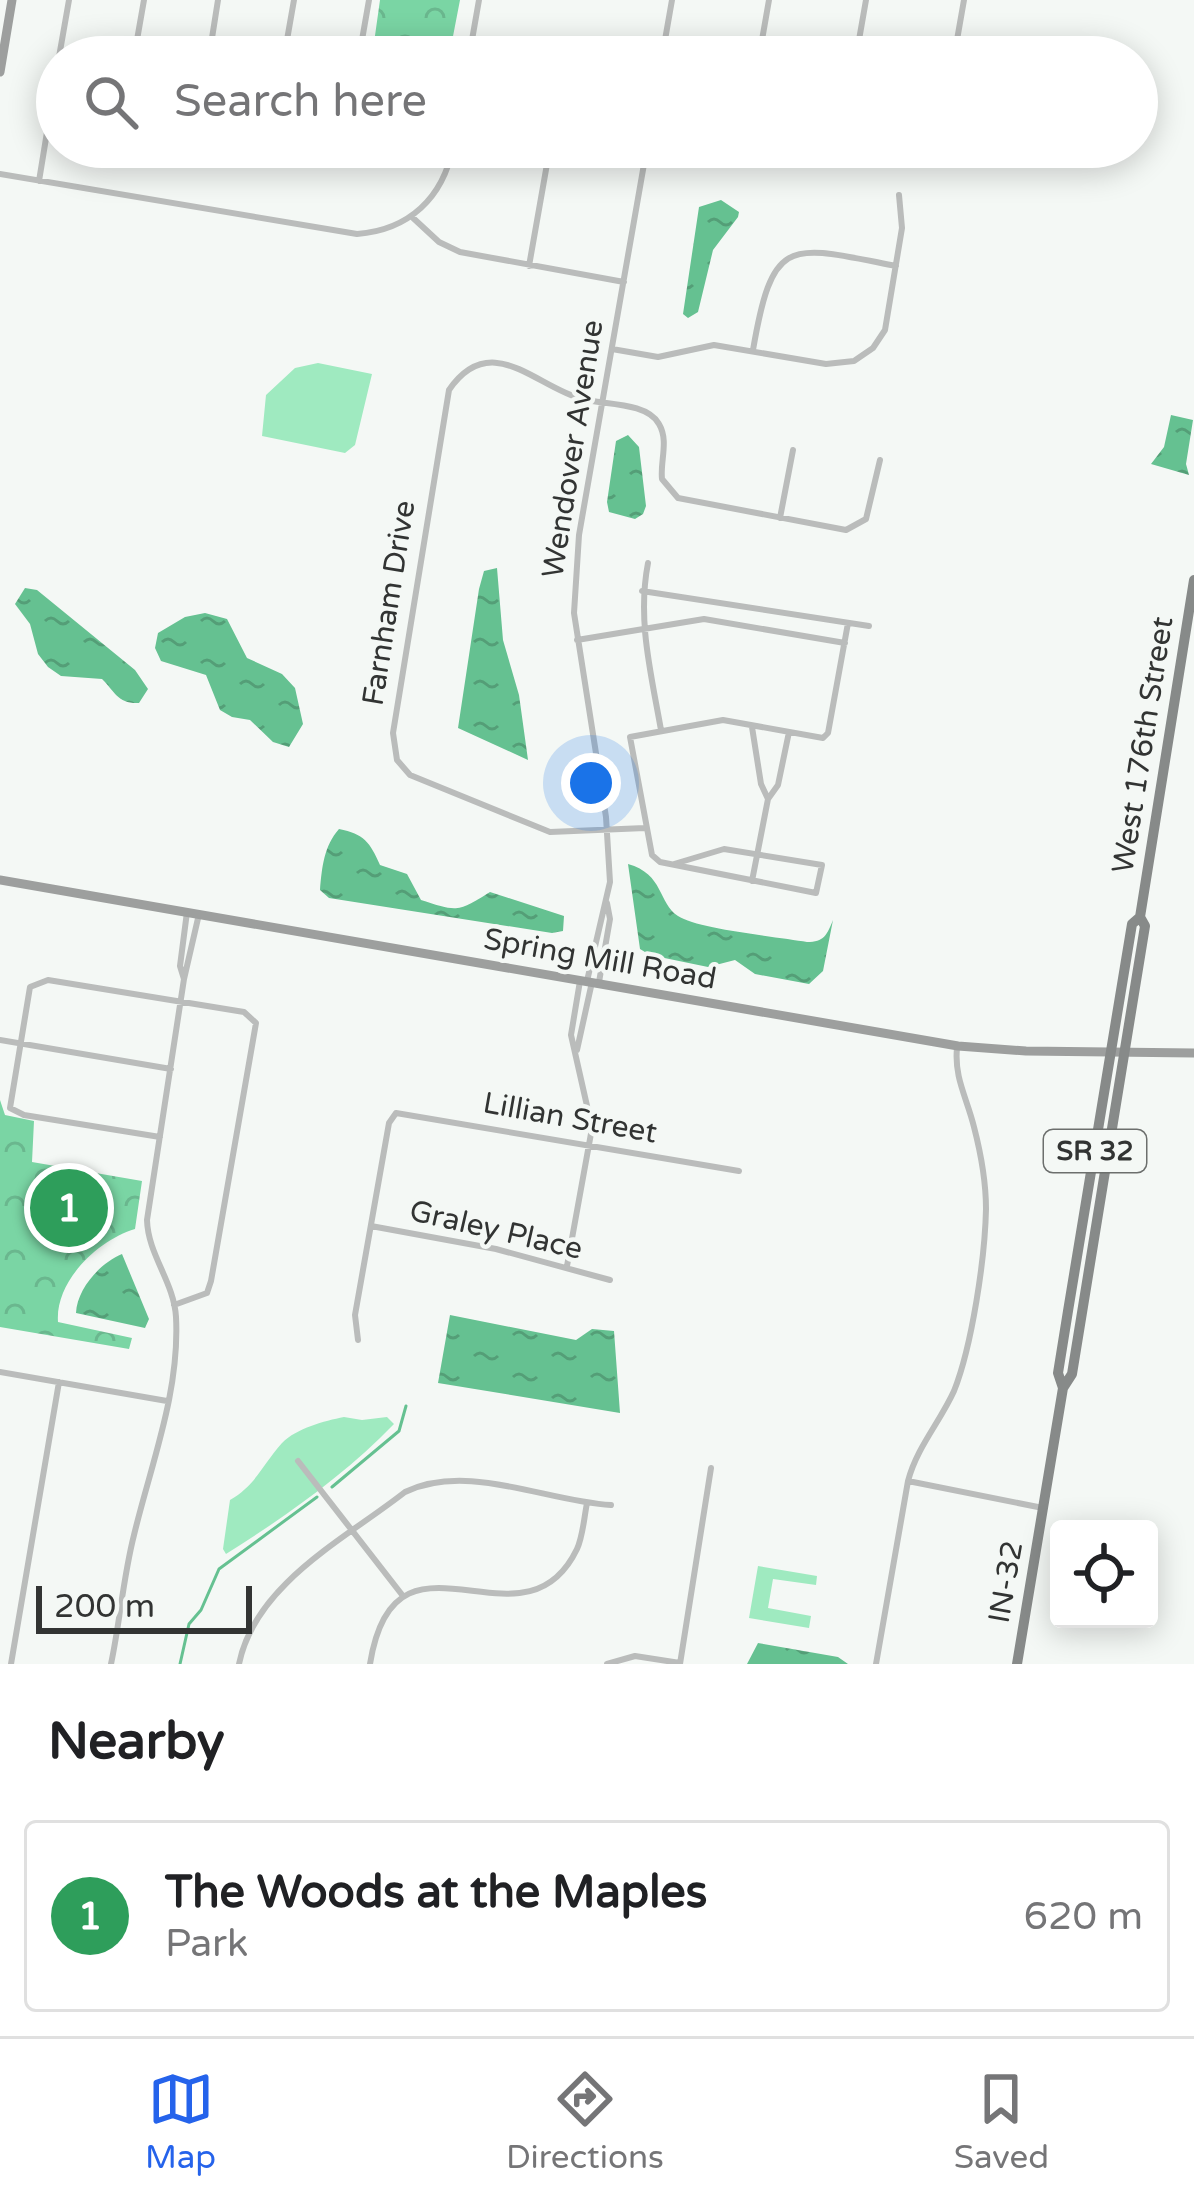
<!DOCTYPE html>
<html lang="en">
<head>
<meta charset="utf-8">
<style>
	body { margin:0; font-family:"Varela Round",sans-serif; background:#f6f6f6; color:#202124 }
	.controls { position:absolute; right:36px; bottom:36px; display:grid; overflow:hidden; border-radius:12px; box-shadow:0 6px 30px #0003 }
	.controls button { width:108px; height:108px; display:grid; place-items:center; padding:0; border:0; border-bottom:3px solid #e0e0e0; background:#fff; color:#202124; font:60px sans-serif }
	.scale { position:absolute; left:36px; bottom:30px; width:216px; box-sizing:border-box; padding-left:12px; border:6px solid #323433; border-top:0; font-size:33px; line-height:42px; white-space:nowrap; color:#323433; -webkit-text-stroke:9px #f4f8f5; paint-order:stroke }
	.you { position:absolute; left:591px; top:783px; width:42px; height:42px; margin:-30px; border:9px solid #fff; border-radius:50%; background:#1a73e8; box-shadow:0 0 0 18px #1a73e833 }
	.badge { display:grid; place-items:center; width:78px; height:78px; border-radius:50%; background:#2563eb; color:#fff; font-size:39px; font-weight:700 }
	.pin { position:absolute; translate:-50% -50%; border:6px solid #fff; box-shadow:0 3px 12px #0006 }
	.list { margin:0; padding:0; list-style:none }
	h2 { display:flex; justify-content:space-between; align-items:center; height:156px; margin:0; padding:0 48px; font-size:51px }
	h2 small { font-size:39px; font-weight:400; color:#757577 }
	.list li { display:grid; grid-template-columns:78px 1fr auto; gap:36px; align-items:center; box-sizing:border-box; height:192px; margin:0 24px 24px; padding:0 24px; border:3px solid #e0e0e0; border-radius:12px }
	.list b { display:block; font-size:45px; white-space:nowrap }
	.list p { margin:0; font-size:39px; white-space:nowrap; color:#757577 }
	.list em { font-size:39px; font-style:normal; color:#757577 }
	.icon { flex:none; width:66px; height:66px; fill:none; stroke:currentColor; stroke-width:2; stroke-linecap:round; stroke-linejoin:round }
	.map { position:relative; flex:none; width:1194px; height:1664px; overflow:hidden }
	.search { position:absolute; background:#fff; box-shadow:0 6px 30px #0003; left:36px; right:36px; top:36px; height:132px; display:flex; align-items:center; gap:30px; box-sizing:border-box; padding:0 42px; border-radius:66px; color:#757577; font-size:45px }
	.sheet { height:372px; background:#fff }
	nav { display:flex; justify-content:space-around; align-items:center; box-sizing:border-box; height:168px; border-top:3px solid #e0e0e0; background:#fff; font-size:33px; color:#757577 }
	nav a { display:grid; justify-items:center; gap:6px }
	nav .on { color:#2563eb }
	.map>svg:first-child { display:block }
</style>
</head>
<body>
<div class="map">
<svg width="1194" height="1664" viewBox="0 0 1194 1664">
	<defs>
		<pattern id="forest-crowns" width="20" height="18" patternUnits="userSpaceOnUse" patternTransform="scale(3)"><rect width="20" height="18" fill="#7ad5a4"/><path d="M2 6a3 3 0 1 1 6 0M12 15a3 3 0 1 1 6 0" fill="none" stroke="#6ab78e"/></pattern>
		<pattern id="water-ripples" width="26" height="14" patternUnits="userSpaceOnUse" patternTransform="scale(3)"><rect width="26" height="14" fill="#65c191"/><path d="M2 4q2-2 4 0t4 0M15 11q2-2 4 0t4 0" fill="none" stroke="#549e77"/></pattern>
	</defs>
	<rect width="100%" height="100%" fill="#f4f8f5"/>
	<path fill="#9feac0" d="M318,363L372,374L355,445L345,453L262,436L266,395L295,368Z
		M344,1417L362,1420L387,1417L394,1424C346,1474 285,1517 226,1554L223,1549L230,1500C256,1485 263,1464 282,1443C297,1428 324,1421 344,1417Z
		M758,1566L817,1576L816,1585L773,1579L768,1608L811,1616L809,1628L749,1618Z"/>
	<path fill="url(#forest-crowns)" d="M380,0H460L449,57H372Z
		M0,1100L5,1115L34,1121L32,1162L142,1181L135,1229C98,1240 55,1281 58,1322L132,1338L129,1349L0,1327Z"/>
	<path fill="url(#water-ripples)" d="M721,200L739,212L738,217L713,250L698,312L688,318L683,314L699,207Z
		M1171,415L1193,420L1186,464L1189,475L1151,464L1164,447Z
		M628,435L639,447L646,506L643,514L635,519L609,512L607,502L616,441Z
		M497,568L503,640L519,695L528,760L458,728L479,589L484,571Z
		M25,588L37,590L135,670L148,689L139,703C118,704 115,692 102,679L61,676L48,667L38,654L30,624L15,604Z
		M205,613L227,619L247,658L282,674L295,688L303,724L289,747L273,742L250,720L232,717L220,710L206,675L161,661L155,648L158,633L185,617Z
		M339,829C364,834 370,842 380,865L407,874L421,900C458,912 458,912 490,892L564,916L563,931L552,933L329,898L320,890C322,867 324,846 339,829Z
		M628,864C664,874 658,903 678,916C697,929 779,937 807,942C824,942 827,935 833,920L823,971L809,984L755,974L735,960L708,967L650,955L640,949Z
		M122,1254L149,1319L145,1328L76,1313C77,1289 100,1263 122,1254Z
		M450,1315L576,1340L592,1329L614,1331L620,1413L438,1383Z
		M758,1643L838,1657L848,1664H747Z"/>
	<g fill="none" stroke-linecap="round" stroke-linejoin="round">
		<path stroke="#65c191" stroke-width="3" d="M332,1487L399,1431L406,1406
			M180,1664L189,1624L201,1610L219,1569L317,1497"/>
		<path stroke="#babcbb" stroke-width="6" d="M472,39L575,57
			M59,57L69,0
			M134,57L144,0
			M209,57L218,0
			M284,57L294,0
			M359,57L369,0
			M469,57L479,0
			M662,57L672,0
			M759,57L769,0
			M856,57L866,0
			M954,57L964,0
			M0,174L357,234C409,230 443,198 453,147
			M39,181L57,71
			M412,217L439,242L460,252L624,282
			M529,266L550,147
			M612,349L658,357L714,345L826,364L854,361L873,348L885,330L902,228L899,195
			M753,350C773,234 789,245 896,266
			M780,518L793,450
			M648,563C637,620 651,673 661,730
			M642,591L869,626
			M577,640L704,619L845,643
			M752,727L761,784L768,799
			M645,828L550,832L410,775L397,760L393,733L449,390C491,329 536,387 582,399C604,405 647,402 659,424C669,441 660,461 662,479L678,498L846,530L866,519L880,460
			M674,864L724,849L822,865L816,893L660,862L652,855L630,737L723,720L823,738L828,733L848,623
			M752,881L768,799L778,785L789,732
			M184,979L180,966L187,912
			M587,981L610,882L606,817L574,613L579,535L647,147
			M599,982L610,919L607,903
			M0,1040L171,1069
			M577,1050L592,982
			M160,1137L24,1115L10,1108L30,987L48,980L244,1012L256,1023L211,1281L207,1293L174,1305
			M371,1226L496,1249L610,1280
			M567,1266L592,1128L571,1035L580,981
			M358,1340L355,1315L389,1123L396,1113L739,1171
			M0,1372L167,1401
			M298,1461L403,1596
			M908,1481L1043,1508
			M11,1664L59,1382
			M111,1664C120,1622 123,1578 134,1535C151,1464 180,1392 176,1317C174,1282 148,1255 147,1220L184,979L199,914
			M239,1664C255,1584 345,1539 405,1492C467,1462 545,1501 611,1505
			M370,1664C395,1507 523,1661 577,1549C583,1536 584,1518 587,1503
			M607,1664L635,1656L680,1663
			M680,1664L711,1468
			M876,1664L908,1481C917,1447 940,1422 954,1391C972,1346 985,1258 986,1209C986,1182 981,1154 974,1127C967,1098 954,1078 957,1048"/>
		<path stroke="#9d9f9e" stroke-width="9" d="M0,72L12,0
			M0,880L958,1046L1026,1051L1194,1053"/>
		<path stroke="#878a89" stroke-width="10" d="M1063,1388L1058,1373L1068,1311L1132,924L1140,917
			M1017,1664L1063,1388L1072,1374L1145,926L1140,917L1194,580"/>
	</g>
	<g text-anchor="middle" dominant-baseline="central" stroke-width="9" stroke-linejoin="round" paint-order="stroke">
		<rect fill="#f4f8f5" stroke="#6c6f6d" stroke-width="3" x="1044" y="1130" width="102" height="42" rx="9"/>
		<g font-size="27" font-weight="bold" fill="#323433">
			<text x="1095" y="1151">SR 32</text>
		</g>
		<g font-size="30" fill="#323433" stroke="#f4f8f5">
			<text transform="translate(573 449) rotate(-81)">Wendover Avenue</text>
			<text transform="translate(389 603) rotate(-81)">Farnham Drive</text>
			<text transform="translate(1143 745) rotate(-81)">West 176th Street</text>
			<text transform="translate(600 959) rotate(10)">Spring Mill Road</text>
			<text transform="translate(570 1118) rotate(10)">Lillian Street</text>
			<text transform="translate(496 1230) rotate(13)">Graley Place</text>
			<text transform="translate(1006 1582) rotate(-80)">IN-32</text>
		</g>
	</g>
</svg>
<div class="controls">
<button><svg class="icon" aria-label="locate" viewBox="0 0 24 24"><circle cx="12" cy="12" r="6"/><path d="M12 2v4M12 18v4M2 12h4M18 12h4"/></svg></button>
</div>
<div class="scale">200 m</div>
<div class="you"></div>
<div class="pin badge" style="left:69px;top:1208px;background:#2e9e5b">1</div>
<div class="search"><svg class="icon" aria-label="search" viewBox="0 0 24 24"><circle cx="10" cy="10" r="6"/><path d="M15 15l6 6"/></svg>Search here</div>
</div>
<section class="sheet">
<h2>Nearby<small></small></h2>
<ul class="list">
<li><span class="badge" style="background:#2e9e5b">1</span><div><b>The Woods at the Maples</b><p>Park</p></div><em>620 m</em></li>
</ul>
</section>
<nav>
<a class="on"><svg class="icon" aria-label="map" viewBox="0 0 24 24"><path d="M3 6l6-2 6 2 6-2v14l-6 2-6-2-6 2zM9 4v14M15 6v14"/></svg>Map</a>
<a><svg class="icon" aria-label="directions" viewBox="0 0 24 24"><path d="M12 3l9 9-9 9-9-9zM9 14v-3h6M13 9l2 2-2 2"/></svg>Directions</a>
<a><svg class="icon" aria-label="saved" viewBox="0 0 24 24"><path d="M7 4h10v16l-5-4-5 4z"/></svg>Saved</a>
</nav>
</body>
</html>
